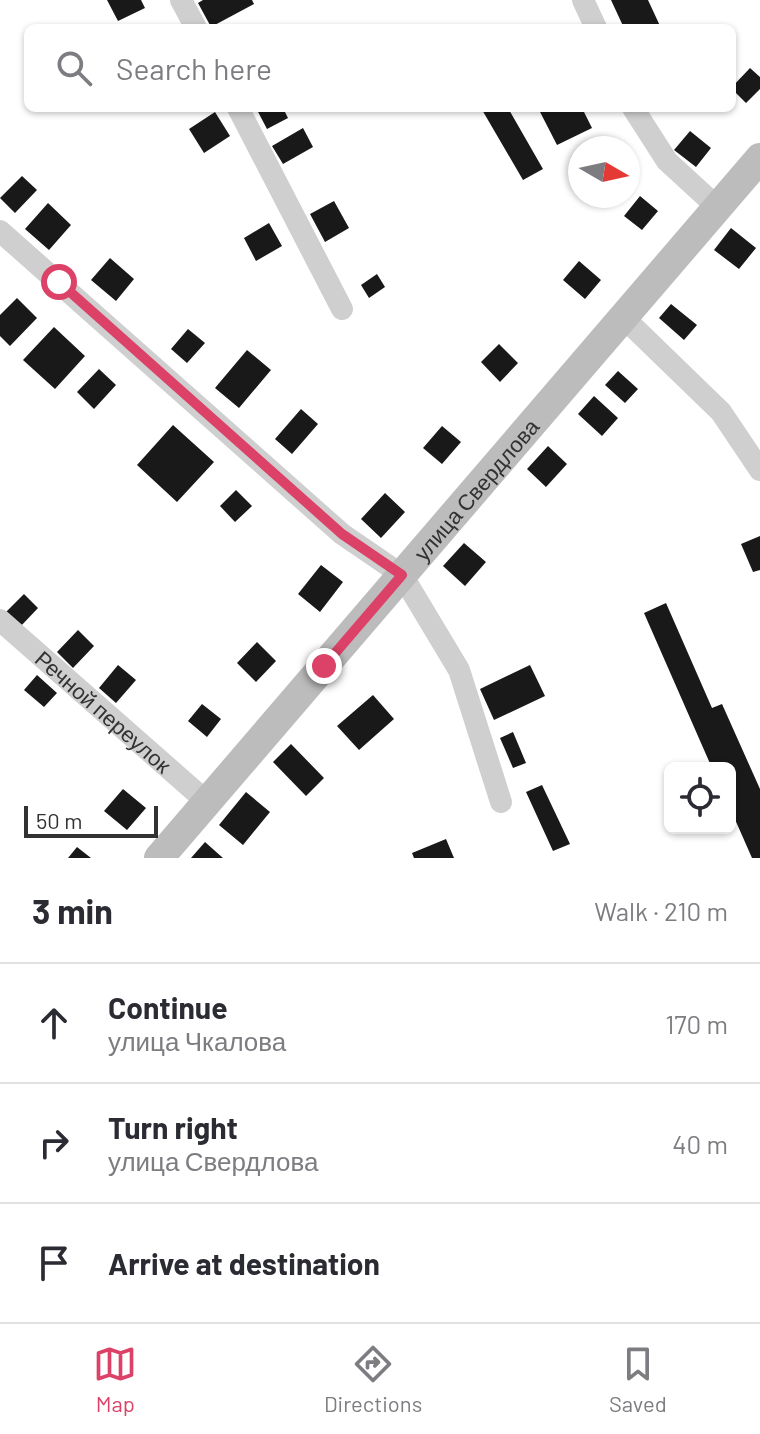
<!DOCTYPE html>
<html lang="en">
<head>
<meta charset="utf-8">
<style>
	body { margin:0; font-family:Barlow,sans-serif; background:#f7f7f7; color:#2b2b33 }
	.controls { position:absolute; right:24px; bottom:24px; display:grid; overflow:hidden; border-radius:12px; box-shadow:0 2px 6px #0004 }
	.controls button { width:72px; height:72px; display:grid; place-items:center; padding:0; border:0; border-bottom:2px solid #e1e1e2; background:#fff; color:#2b2b33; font:40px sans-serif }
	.compass { position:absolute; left:568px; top:136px; width:72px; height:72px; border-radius:50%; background:#fff; box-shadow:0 2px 6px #0004; rotate:99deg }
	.scale { position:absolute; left:24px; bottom:20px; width:134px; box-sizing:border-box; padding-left:8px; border:4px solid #323232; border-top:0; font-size:22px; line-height:28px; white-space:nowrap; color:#323232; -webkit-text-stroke:6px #fff; paint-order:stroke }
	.stop { position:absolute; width:24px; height:24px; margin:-18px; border:6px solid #dc4167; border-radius:50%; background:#fff }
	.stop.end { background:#dc4167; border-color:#fff; box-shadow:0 2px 8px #0008 }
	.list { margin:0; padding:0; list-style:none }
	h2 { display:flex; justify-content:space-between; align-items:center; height:104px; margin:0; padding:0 32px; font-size:34px }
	h2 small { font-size:26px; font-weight:400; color:#7c7c81 }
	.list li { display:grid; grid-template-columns:52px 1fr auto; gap:24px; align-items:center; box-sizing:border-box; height:120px; padding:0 32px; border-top:2px solid #e1e1e2 }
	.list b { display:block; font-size:30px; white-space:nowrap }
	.list p { margin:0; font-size:26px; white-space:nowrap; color:#7c7c81 }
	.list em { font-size:26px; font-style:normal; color:#7c7c81 }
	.icon { flex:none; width:44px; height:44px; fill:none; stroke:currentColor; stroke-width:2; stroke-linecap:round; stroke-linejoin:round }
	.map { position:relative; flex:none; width:760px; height:858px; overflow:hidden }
	.search { position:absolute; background:#fff; box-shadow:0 2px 6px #0004; left:24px; right:24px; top:24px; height:88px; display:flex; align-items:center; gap:20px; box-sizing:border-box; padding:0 28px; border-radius:12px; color:#7c7c81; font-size:30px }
	.sheet { height:464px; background:#fff }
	nav { display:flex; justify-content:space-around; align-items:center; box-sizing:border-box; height:112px; border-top:2px solid #e1e1e2; background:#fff; font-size:22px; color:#7c7c81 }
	nav a { display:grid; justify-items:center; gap:4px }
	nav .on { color:#dc4167 }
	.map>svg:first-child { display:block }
</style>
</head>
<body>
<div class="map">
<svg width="760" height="858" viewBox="0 0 760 858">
	<rect width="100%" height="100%" fill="#fff"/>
	<path fill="#191919" d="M107,0H141L145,8L118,21Z
		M203,0H252L254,4L211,27L198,3Z
		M611,0H648L661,28H624Z
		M750,68L760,77V89L746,103L732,89V87Z
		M256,108H283L288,118L267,129Z
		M481,108H508L543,169L523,180Z
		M538,108H582L592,128L557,145Z
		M215,112L230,136L204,153L189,129Z
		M303,128L313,147L283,164L272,146Z
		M690,131L711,148L696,167L674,150Z
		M22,176L37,190L15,213L0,198Z
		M640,196L658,211L642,230L624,216Z
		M334,201L349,228L325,242L310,214Z
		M48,203L71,225L49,250L25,229Z
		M269,223L282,246L256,261L244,238Z
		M731,228L756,248L739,269L714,250Z
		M110,258L134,279L116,301L91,280Z
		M579,261L601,280L585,299L563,280Z
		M377,274L385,287L369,298L361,285Z
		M17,298L37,318L10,346L0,336V315Z
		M671,304L697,325L684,340L659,318Z
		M54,327L85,356L55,389L23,360Z
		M188,329L205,343L187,363L171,349Z
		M499,344L518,363L500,382L481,362Z
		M247,350L271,370L239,408L215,388Z
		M99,369L116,385L94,409L77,392Z
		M618,371L638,389L625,403L605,385Z
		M594,396L618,418L602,436L578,414Z
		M301,409L318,424L292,454L275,439Z
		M173,425L214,462L177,502L137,465Z
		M442,426L461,442L442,464L423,448Z
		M548,446L567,464L546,487L527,469Z
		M236,490L252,506L235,522L220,506Z
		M385,493L405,512L381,538L361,519Z
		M760,536V570L753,572L741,544Z
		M464,543L486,562L465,586L443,566Z
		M321,565L343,582L320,612L298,594Z
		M24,594L38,608L20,627L6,612Z
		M666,603L712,708L722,704L760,789V858H752L730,808V768H712L644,613Z
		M78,630L94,646L73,668L57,652Z
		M257,642L276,661L256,682L237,663Z
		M118,665L136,680L116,703L99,688Z
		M530,665L545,696L494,720L480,689Z
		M37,675L57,693L44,707L24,690Z
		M373,695L394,719L359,750L337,726Z
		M202,704L221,719L207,737L188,721Z
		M513,732L526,763L513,768L500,738Z
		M291,744L324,778L306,796L273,762Z
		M542,785L570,844L553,851L526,792Z
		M123,789L146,808L127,830L104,811Z
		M246,792L270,812L243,845L219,825Z
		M446,839L454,858H414L412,853Z
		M205,842L223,858H191Z
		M77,847L91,858H68Z"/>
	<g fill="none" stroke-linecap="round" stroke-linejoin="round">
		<g stroke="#cfcfcf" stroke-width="22">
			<path d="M181,0L196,28"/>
			<path d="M583,0L596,28"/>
			<path d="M238,108L342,309"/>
			<path d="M633,108L667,161L717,207"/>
			<path d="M0,231L342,534L402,575L459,670L501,802"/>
			<path d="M623,317L721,412L760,470"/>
			<path id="s1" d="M0,620L207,802"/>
		</g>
		<path stroke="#bcbcbc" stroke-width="30" id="s2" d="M159,858L760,158"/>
	</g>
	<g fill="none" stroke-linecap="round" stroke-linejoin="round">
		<path stroke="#dc4167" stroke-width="10" d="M59,282L342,534L402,575L324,666"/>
	</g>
	<g text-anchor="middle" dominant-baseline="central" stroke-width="8" stroke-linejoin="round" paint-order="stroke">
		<g font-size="22" fill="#323232" stroke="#fff">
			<text stroke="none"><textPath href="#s2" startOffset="486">улица Свердлова</textPath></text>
			<text stroke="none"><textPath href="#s1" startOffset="138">Речной переулок</textPath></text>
		</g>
	</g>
</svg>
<div class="controls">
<button><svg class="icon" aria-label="locate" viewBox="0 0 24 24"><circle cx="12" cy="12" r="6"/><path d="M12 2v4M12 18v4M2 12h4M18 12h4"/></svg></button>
</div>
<svg class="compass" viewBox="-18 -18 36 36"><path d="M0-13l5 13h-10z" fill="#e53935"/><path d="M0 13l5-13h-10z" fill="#7c7c81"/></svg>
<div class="scale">50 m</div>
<div class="stop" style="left:59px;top:282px"></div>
<div class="stop end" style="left:324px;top:666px"></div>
<div class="search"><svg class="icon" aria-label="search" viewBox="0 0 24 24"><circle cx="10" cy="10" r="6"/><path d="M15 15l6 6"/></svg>Search here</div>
</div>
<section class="sheet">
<h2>3 min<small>Walk · 210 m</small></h2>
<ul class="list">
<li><svg class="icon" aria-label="ahead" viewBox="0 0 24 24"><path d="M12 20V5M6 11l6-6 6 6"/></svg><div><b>Continue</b><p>улица Чкалова</p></div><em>170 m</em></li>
<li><svg class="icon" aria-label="right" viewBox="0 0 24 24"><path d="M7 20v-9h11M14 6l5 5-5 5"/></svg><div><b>Turn right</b><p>улица Свердлова</p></div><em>40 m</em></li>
<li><svg class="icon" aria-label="arrive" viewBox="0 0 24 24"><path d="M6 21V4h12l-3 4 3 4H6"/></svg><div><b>Arrive at destination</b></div></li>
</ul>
</section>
<nav>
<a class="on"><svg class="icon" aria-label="map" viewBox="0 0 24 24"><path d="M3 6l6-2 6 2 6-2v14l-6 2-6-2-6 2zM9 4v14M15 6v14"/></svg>Map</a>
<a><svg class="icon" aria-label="directions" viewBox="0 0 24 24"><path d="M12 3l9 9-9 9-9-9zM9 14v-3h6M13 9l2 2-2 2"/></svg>Directions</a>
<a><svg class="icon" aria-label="saved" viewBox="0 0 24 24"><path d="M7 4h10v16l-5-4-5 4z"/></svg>Saved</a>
</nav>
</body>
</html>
